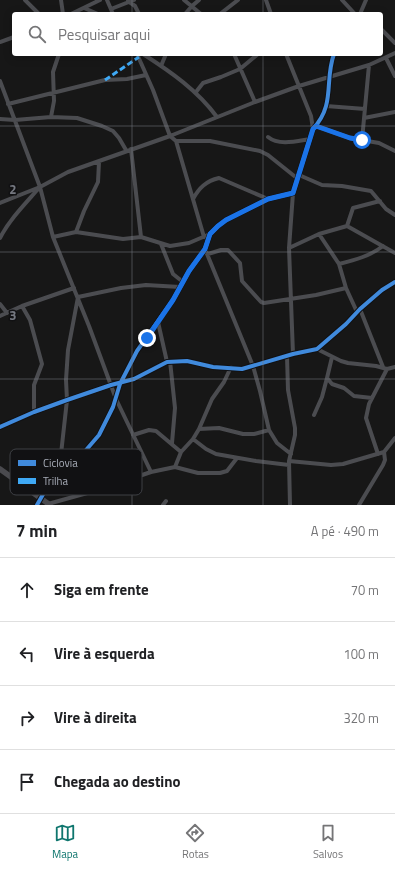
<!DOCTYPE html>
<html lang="pt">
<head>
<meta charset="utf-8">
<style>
	body { margin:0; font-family:"Titillium Web",sans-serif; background:#f6f6f6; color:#202124 }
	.stop { position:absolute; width:12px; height:12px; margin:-9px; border:3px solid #1a73e8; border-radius:50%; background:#fff }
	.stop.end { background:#1a73e8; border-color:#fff; box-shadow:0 1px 4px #0008 }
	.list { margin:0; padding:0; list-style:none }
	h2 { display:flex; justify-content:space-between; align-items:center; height:52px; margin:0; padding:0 16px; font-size:17px }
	h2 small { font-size:13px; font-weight:400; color:#757577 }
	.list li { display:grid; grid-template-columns:26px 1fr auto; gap:12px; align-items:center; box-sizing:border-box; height:64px; padding:0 16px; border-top:1px solid #e0e0e0 }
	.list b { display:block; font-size:15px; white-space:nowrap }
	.list em { font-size:13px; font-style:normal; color:#757577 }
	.icon { flex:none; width:22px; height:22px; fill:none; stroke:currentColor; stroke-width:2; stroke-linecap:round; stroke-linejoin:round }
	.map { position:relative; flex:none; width:395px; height:505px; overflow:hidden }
	.search { position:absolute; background:#fff; box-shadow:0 2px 10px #0003; left:12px; right:12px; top:12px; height:44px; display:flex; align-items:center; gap:10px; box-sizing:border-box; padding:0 14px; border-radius:4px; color:#757577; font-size:15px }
	.sheet { height:308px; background:#fff }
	nav { display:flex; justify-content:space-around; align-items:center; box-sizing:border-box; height:56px; border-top:1px solid #e0e0e0; background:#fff; font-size:11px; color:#757577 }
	nav a { display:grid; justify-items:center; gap:2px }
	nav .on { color:#0f766e }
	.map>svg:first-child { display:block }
</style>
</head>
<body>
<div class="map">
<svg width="395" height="505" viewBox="0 0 395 505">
	<rect width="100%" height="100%" fill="#171717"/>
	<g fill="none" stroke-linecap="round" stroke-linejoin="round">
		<path stroke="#4b4c50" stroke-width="4" d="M25,0L39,14
			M61,0L63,14
			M107,0L113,14
			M184,0L201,14
			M266,0L271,14
			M342,0L355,14
			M128,1L135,6L139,14
			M84,8L98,14
			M111,9L134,0
			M71,14L100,0
			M185,14L192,6L199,0
			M220,14L238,0
			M360,14L366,0
			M381,29L395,43
			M0,42L14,37
			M137,54L153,90L170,136L176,141H210L260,151L268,155L298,179
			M143,54C171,72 197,90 217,117
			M234,54L255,102
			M286,54L311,116L313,129
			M386,58L395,76
			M161,66L166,54
			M0,81L40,187L53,237L89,326L116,399L151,472
			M196,92L203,83L221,77L240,69L258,54
			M8,104L105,80L127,79L146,75
			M326,106L365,109
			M51,117L54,101L53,72L59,54
			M364,118L395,112
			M0,119L15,120L51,117L77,118L102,126L113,131L119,138L126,150
			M316,126L350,138L379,143L395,151
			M268,137C279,146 297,141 310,139
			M362,140L369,65
			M176,141L204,237
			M131,149L141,237
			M299,175L322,185L342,186L371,191L386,209L395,215
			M293,193L289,248L293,354
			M193,199C199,188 206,181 219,178L268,199
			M0,203L40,187L68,172L170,136L255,102L299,86L369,65L395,53
			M347,226L353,208L380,201
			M76,232L84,211L98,182L99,162
			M319,234L339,264L346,288L357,312
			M53,237L76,232L123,239L141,237L170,246L189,243L210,234
			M0,238C10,219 25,204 39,188
			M161,244L173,274L183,282
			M289,248L319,234L347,226L395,253
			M205,249L253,366L260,391L269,430L277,443L291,454
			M208,254L221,250H228L240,263L242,281L261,302L264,303L316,295L346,288
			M339,264C355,260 370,256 383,246
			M0,304L7,313
			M22,306L30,320L42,364L34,385V412
			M360,309L383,367
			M0,316L22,306L74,288
			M158,322L167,362
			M317,349L341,361L348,363L376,366L387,369L395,367
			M287,356L288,390L295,428V435L289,461L290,505
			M332,357L327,378L332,384L344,388L354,396L372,398
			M170,361L175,408L172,443
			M314,415L322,397L327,378
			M0,427L34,412L67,400L111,385L134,379L167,362L187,361L213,367L242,369L293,354L317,349L346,324L360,309L382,290L395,282
			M199,429L219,428L243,434H254L269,430
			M133,435L149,430L156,431L181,452
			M193,439L206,449L216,454L256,461L289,465
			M378,454L366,418L369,404L387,369
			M289,461L331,465L343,464L384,452
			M175,467L181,452L193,439L199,429L212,399L224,382L231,367
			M59,472L67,400L66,380L68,350L78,297L121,288L146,285L180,287
			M48,504L98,490L151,472L175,467L198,473H220L227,471L237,458
			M37,505L46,489L59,472L74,464L99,435L113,407L120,384L137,351L173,300L189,271L205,249L210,234L218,226L226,220L268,199L293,193L313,129C336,104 324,81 334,54
			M163,505L166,501
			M359,505L383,465L385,460L384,452L395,438"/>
		<path stroke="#4a4a4e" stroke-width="5.5" d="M0,469L50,505"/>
		<path stroke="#3fa9f5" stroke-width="3" stroke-dasharray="6 3" stroke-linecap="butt" d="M105,80L139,57"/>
		<defs>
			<path id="cycleway" d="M0,427L34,412L67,400L111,385L134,379L167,362L187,361L213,367L242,369L293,354L317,349L346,324L360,309L382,290L395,282
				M37,505L46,489L59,472L74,464L99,435L113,407L120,384L137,351L173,300L189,271L205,249L210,234L218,226L226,220L268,199L293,193L313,129C336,104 324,81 334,54"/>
		</defs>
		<use href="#cycleway" stroke="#111113" stroke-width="6"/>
		<use href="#cycleway" stroke="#408adc" stroke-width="4"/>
	</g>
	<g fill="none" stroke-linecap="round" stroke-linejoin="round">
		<path stroke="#1a73e8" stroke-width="5" d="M147,338L173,300L189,271L205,249L210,234L218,226L226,220L268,199L293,193L313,129L316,126L350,138L362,140"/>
	</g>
	<path fill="none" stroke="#757880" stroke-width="1" stroke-opacity="0.55" d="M132,0V14M263,0V14M132,54V505M263,54V505M0,126H395M0,252H395M0,379H395"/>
	<rect x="10" y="449" width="132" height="46" rx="6" fill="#111113" stroke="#3e4045" stroke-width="1"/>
	<rect x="18" y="460" width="18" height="6" fill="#408adc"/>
	<rect x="18" y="478" width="18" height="6" fill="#3fa9f5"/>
	<g font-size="11" fill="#a8adb8">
		<text x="43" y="467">Ciclovia</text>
		<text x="43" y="485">Trilha</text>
	</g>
	<g font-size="13" text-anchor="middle" font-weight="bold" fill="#757880" stroke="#111113" stroke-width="3" stroke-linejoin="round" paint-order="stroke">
		<text x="13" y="194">2</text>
		<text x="13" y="320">3</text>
	</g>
</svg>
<div class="stop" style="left:362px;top:140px"></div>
<div class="stop end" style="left:147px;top:338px"></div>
<div class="search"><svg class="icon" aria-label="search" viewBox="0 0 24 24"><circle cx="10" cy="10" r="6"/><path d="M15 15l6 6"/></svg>Pesquisar aqui</div>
</div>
<section class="sheet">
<h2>7 min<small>A pé · 490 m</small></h2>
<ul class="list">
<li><svg class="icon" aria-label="ahead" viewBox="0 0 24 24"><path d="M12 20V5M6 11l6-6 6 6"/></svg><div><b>Siga em frente</b></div><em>70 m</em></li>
<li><svg class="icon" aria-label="left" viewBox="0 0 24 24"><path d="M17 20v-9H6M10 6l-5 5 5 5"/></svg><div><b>Vire à esquerda</b></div><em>100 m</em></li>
<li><svg class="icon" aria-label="right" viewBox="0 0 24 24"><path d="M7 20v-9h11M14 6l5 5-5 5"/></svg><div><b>Vire à direita</b></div><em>320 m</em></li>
<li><svg class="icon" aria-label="arrive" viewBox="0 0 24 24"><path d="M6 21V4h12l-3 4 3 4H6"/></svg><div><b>Chegada ao destino</b></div></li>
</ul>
</section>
<nav>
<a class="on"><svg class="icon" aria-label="map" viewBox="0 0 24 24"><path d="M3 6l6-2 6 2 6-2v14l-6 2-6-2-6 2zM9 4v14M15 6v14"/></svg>Mapa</a>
<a><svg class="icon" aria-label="directions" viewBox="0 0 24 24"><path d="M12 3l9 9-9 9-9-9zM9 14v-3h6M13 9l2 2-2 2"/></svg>Rotas</a>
<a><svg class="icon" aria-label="saved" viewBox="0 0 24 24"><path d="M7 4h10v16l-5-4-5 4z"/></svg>Salvos</a>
</nav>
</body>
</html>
